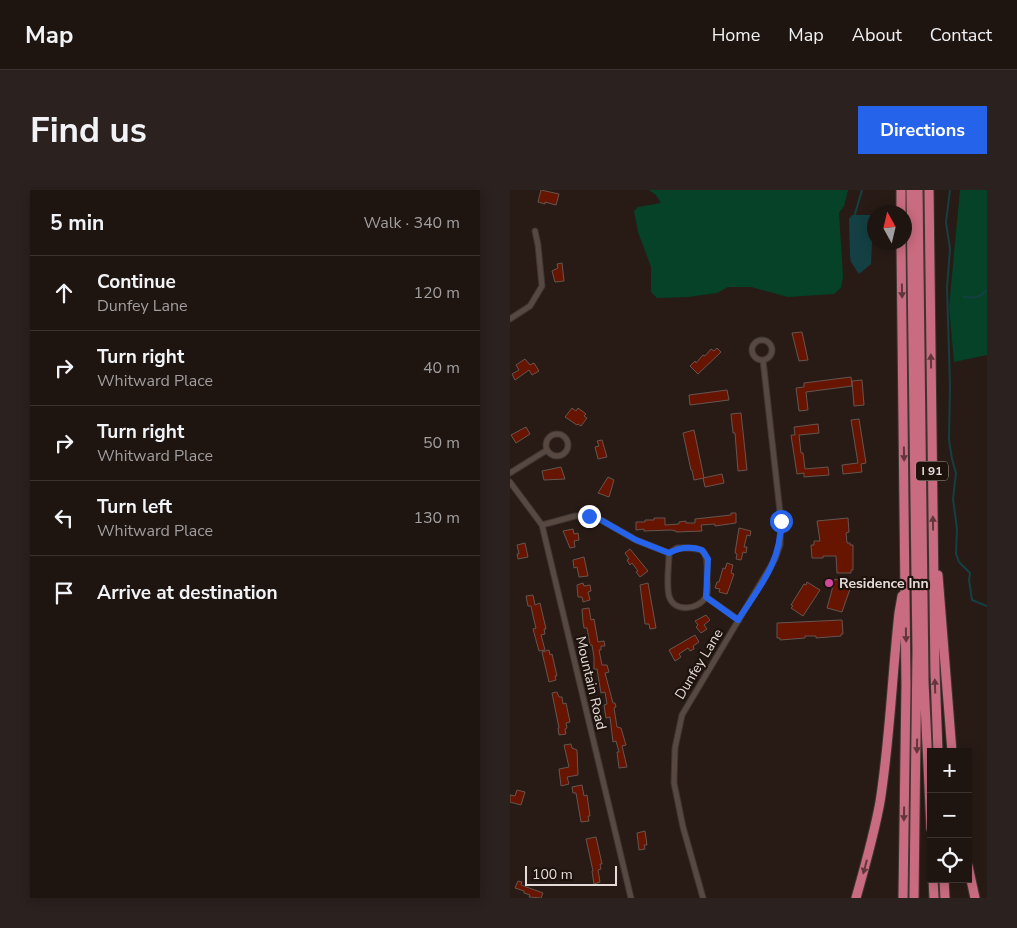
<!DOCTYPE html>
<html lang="en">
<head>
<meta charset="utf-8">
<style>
	body { margin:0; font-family:"Nunito Sans",sans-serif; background:#2b211e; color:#f1f3f6 }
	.controls { position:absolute; right:15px; bottom:15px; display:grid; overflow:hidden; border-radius:0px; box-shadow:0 2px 12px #0003 }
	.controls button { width:45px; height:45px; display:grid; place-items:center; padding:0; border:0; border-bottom:1px solid #3c3330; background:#1e1410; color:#f1f3f6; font:25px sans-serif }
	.compass { position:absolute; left:357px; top:15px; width:45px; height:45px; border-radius:50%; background:#1e1410; box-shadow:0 2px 12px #0003; rotate:352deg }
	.scale { position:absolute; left:15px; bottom:12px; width:92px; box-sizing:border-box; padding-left:5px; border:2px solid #e5dcd9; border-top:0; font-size:14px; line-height:18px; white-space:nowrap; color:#e5dcd9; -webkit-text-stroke:4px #1e120d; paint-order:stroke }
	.stop { position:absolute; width:15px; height:15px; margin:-11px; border:4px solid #2563eb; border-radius:50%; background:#fff }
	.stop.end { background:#2563eb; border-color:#fff; box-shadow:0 1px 5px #0008 }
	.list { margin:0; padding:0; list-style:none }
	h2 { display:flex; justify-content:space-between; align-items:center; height:65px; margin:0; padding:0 20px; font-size:21px }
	h2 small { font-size:16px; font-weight:400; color:#a19e9f }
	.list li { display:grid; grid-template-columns:32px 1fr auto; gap:15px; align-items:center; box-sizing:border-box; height:75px; padding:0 20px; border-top:1px solid #3c3330 }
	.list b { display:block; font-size:19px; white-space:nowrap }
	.list p { margin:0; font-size:16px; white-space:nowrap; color:#a19e9f }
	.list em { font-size:16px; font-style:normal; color:#a19e9f }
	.icon { flex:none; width:28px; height:28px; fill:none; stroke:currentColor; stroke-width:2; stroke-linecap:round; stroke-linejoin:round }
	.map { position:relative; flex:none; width:477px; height:708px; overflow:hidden; border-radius:0px }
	header { display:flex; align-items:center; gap:30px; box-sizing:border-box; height:70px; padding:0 25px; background:#1e1410; border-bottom:1px solid #3c3330 }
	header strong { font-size:24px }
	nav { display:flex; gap:28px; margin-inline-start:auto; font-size:18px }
	.intro { display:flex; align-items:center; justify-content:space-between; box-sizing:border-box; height:120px; padding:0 30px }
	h1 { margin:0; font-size:35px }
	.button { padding:12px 22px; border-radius:0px; background:#2563eb; color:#fff; font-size:18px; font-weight:700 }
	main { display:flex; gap:30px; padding:0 30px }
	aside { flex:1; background:#1e1410; border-radius:0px; box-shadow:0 2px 12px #0003 }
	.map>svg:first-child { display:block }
</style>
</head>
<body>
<header>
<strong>Map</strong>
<nav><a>Home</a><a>Map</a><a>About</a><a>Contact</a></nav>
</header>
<div class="intro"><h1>Find us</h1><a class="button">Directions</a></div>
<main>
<aside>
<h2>5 min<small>Walk · 340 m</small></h2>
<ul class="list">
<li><svg class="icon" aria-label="ahead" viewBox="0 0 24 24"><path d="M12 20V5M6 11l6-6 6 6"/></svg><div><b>Continue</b><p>Dunfey Lane</p></div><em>120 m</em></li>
<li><svg class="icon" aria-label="right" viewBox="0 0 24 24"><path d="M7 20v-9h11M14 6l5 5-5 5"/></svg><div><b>Turn right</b><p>Whitward Place</p></div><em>40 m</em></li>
<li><svg class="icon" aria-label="right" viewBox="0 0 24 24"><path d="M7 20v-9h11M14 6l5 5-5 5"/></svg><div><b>Turn right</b><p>Whitward Place</p></div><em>50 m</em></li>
<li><svg class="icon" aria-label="left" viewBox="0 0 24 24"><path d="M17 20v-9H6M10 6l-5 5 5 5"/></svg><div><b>Turn left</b><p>Whitward Place</p></div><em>130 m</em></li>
<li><svg class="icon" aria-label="arrive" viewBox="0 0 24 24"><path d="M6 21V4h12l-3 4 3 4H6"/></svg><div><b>Arrive at destination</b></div></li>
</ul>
</aside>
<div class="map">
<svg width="477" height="708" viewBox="0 0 477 708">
	<rect width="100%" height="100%" fill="#281b16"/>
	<path fill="#054228" d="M139,0H338L334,16L329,23L333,87L331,98L324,104L278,107L241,97H218L207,103L178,107L147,108L141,102V77L128,42L124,21L128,17L151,13L146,5Z
		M450,0H477V165L444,172L439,117Z"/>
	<path fill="#144043" d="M342,25H360L363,31L361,74L349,84L341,72L340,66L339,29Z"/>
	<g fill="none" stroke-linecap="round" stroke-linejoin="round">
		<path stroke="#144043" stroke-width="2" d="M440,0L436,32L440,59L437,98L440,195L439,250L442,269L446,283L443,309L447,339L446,364L449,372L460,383L459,390L462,410L477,416
			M345,24L352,0
			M454,107C465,108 469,108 477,100"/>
	</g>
	<path fill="#671500" stroke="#655551" d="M31,0L49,4L46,15L35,12V14L28,12Z
		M52,73L54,91L45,92L42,81L48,78L47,74Z
		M292,142L298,170L289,171L282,143Z
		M207,158L211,162L188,184L180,176L185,171L186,173L193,165L195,166L201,159L204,161Z
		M15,169L20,175L24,173L29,181L22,185L19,180L5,190L2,184L9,180L6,175Z
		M341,187L342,196L296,202L298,220L289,221L286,198L294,197V193Z
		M352,190L354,215L344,216L342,191Z
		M217,200L219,210L180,215L179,205Z
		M62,218L66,221L68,218L76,224L74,226L77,228L71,236L68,234L67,235L55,227Z
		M231,223L237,280L228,281L225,243H223L221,224Z
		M349,229L356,273L351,274L352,282L333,284L332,275L348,273L341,230Z
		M308,234L309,243L289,245L291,263H293L295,279L318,277L319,285L294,287V283L287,284L281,245H285L284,237Z
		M16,237L20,244L6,253L1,245Z
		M184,240L194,288L184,290L182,280H181L173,243Z
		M92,250L97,267L88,269L85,257L89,256L87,251Z
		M51,277L55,289L34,290L32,281Z
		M212,284L214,293L195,297L193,288Z
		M98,287L104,290L99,307L88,303Z
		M221,323H226V333L205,336V334L191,335L192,341L166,342V341L161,340L134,341V339L126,340V332H135V330H144V328H155V335L169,334V332L176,331V333H185V329L221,325Z
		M338,328L339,342L336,343L337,353H340V355H343V380H341V383H327L326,366H313V368H302L301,355H304V351H310L307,331Z
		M229,338L241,341L240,346L237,345L234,357H237L236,363L233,362L231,370L226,369L227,364L225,363Z
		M63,339L64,344L68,343L69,350L64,351L65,357L60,358L53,341Z
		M15,353L18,367L8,369L7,364H9L7,355Z
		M120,359L138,381L130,387L126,382L128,381L122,373L120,375L117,370L119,369L115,363Z
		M74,367L78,386L69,387L67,377L64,378L63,370Z
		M217,373L223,375L221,383L224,384L217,404L209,402L210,399L205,398L207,392H209L213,378L215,379Z
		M325,389L339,393V396H341L332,422L317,418Z
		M297,392L310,400L293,426L281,418L283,416L281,415L294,394L296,395Z
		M73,393L74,396L80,395L81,401L78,402L80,410L73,412L72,407H68L67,395Z
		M138,393L146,438L140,439L139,434H135L130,395Z
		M23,405L25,415L30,413L36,439H34L35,444L31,445L35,460L29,461L23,439L26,438L23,426L21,416H18L16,406Z
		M79,418L81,430L84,429L88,452L94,451L95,456H91V460H89L92,475H97L99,482L95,483L103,513H105L106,517L104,518L107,537L111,538L116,555L112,556L117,577L109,578L107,562H109L106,551L103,552L100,527L96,528L95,522L94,515L97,514L95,502L91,503L87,479H84V467L82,455H80L77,438H74L73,432L72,419Z
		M196,425L200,430L194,435L197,439L191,443L186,437L188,435L185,431Z
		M332,430L333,444H331V446L306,448V446H295V448L270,450V448H267V433Z
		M185,445L189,452L183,456L184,459L180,461L178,458L169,464L171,467L165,471L159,460Z
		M39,460L40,465L42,464L47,486H45L46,490L39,492L32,462Z
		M47,502L49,507H52L53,514L56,513L60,532L56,533L57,538L55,539L56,544L49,545L48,538H49L42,503Z
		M61,554L62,558L67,560L68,585L57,587L59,594L51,596L49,579L59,577L54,555Z
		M72,595L74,606L77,605L80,626H78L79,631L71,632L66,603H63L62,597Z
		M7,600L15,602L11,615L0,612V605L5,606Z
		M135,641L137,655H134L135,659L129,660L127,643Z
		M86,647L92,674H90L91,679L88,680L90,692L84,694L82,681H83L76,649Z
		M8,691L12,692L11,695L33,703L31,708L19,707L20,705L14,703V701L5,698Z"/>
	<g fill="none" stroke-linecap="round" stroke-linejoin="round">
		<defs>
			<path id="street" d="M0,129L20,116L32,96L28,55L25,41
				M242 160a10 10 0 1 1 20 0a10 10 0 1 1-20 0Z
				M36 255a11 11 0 1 1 22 0a11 11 0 1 1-22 0Z
				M0,283L37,260
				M0,292L32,335L121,708
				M32,335L65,326H79L91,330L126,350L159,363
				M167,358C196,357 198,359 197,387C197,393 199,401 196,407C188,420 164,423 159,406C156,393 159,376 159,363Z
				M196,407L229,430
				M193,708L173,637L164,593L165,558L172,525L265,369L270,355L271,331L253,170"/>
			<path id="highway" d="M391,0V22
				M401,0L407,461L404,708
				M408,0L414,492L421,639
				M419,0L425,482L428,562
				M391,52L396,495L393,708
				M428,385L442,562
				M458,676L465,708
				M423,689L424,708
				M434,689L435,708
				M346,708C355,676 364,645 370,612C380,549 382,486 389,423L392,406"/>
		</defs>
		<use href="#street" stroke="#3f3532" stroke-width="7"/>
		<use href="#highway" stroke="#3f3532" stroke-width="11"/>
		<use href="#street" stroke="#574942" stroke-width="5"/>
		<use href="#highway" stroke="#ca6c81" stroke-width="9"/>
	</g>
	<defs><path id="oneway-solid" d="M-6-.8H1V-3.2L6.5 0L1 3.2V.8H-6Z" transform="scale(1.25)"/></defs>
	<g fill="#63363b">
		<use href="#oneway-solid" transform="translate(392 101) rotate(89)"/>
		<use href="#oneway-solid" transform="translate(421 171) rotate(-91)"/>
		<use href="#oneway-solid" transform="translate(394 264) rotate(89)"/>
		<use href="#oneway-solid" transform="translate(423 333) rotate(-91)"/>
		<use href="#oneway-solid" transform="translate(396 445) rotate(89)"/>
		<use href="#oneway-solid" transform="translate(425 496) rotate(-92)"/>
		<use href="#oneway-solid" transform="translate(407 556) rotate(91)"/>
		<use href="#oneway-solid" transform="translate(394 624) rotate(91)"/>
		<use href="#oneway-solid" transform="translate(355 677) rotate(105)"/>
	</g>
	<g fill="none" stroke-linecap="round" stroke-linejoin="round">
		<path stroke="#2563eb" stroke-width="6" d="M79,326L91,330L126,350L159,363C170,357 180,356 192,360L198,369L196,407L228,430C250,396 271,373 271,331"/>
	</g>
	<circle fill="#d1479c" stroke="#1e120d" stroke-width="2" cx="319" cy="393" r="5"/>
	<g text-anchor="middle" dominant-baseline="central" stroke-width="4.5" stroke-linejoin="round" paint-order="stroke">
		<rect fill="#1e120d" stroke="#a99f9c" stroke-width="1" x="406" y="271.5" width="32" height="19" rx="4"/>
		<g font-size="12" font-weight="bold" fill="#e5dcd9">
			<text x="422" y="281">I 91</text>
		</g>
		<g font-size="14" font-weight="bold" fill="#e5dcd9" stroke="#1e120d" text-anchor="start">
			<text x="329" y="393">Residence Inn</text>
		</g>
		<g font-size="14" fill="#e5dcd9" stroke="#1e120d">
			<text transform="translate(189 474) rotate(-59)">Dunfey Lane</text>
			<text transform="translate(81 493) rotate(77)">Mountain Road</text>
		</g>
	</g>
</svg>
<div class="controls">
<button>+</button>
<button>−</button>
<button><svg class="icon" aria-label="locate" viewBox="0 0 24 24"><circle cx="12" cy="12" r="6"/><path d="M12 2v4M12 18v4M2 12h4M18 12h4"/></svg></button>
</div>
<svg class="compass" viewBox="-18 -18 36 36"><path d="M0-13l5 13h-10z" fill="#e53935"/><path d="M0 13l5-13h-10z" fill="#a19e9f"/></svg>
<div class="scale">100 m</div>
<div class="stop" style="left:271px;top:331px"></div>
<div class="stop end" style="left:79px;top:326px"></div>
</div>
</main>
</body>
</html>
